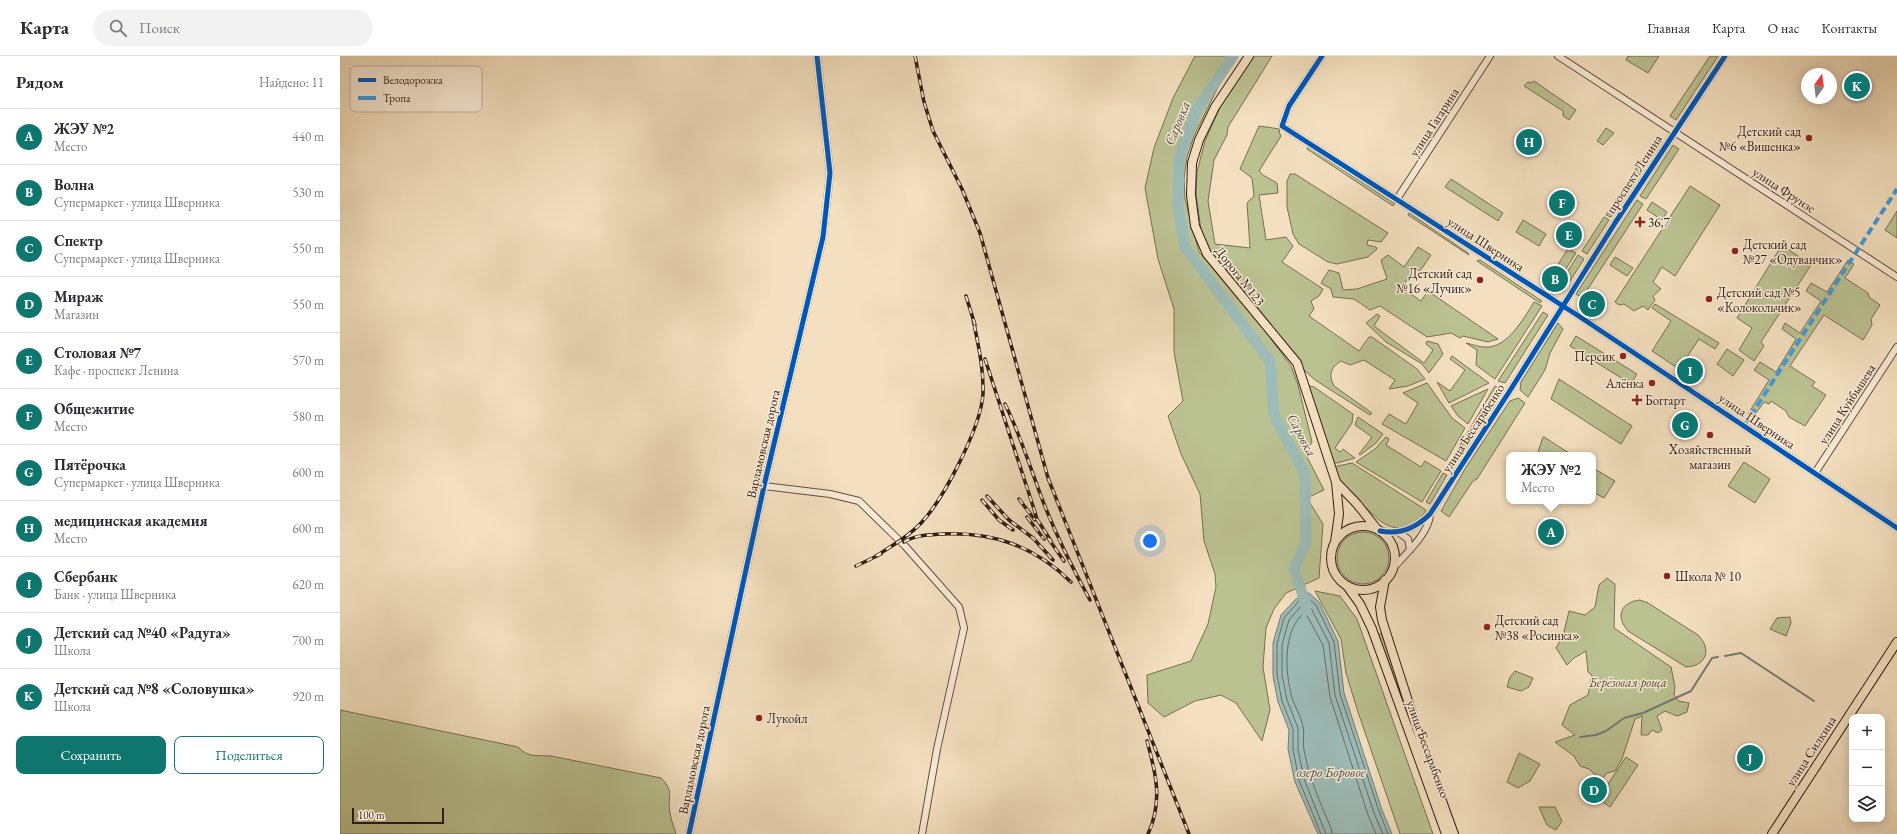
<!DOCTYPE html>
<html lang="ru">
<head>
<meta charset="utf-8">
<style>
	body { margin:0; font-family:"EB Garamond",serif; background:#f2f2f3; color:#2b2b33 }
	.controls { position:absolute; right:12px; bottom:12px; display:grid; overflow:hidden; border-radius:8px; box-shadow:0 2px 10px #0003 }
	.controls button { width:36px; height:36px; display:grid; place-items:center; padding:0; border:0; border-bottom:1px solid #e1e1e2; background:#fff; color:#2b2b33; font:20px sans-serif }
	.compass { position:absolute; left:1461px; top:12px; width:36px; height:36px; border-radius:50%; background:#fff; box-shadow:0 2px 10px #0003; rotate:14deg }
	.scale { position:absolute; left:12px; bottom:10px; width:92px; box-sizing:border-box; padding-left:4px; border:2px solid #321c13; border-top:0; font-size:11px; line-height:14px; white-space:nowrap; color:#321c13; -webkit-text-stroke:3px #f8ebd6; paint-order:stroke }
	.you { position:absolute; left:810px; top:485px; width:14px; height:14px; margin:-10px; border:3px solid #fff; border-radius:50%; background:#1a73e8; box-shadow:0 0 0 6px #1a73e833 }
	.badge { display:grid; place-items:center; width:26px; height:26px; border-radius:50%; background:#0f766e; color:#fff; font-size:13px; font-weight:700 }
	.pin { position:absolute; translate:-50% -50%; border:2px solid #fff; box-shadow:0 1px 4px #0006 }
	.popup { position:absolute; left:1166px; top:396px; width:90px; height:52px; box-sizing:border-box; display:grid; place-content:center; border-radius:8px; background:#fff; filter:drop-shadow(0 1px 3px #0005); font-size:13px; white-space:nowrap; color:#7c7c81 }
	.popup b { font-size:15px; color:#2b2b33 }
	.popup::after { content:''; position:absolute; left:50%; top:100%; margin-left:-8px; border:8px solid transparent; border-top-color:#fff }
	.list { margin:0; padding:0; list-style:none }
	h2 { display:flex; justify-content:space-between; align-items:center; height:52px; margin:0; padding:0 16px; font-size:17px }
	h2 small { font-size:13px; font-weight:400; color:#7c7c81 }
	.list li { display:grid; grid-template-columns:26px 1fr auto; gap:12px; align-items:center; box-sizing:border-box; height:56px; padding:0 16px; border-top:1px solid #e1e1e2 }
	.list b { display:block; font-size:15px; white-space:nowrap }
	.list p { margin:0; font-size:13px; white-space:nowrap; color:#7c7c81 }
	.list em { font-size:13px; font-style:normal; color:#7c7c81 }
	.actions { display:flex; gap:8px; padding:12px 16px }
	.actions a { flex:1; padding:9px 0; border:1px solid #0f766e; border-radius:8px; text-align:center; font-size:14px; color:#0f766e }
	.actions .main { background:#0f766e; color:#fff }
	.icon { flex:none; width:22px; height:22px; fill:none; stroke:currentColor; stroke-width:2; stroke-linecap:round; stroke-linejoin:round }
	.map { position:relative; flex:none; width:1557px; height:778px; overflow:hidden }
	header { display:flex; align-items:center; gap:24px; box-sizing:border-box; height:56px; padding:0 20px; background:#fff; border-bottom:1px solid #e1e1e2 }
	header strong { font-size:19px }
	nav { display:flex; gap:22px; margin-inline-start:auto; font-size:14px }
	.search { width:280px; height:36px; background:#f2f2f3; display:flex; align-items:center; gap:10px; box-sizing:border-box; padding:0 14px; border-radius:22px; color:#7c7c81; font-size:15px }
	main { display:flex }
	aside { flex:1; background:#fff }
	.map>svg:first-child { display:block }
</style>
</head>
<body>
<header>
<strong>Карта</strong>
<div class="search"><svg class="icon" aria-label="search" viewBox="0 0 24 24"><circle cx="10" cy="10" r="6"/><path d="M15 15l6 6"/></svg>Поиск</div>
<nav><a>Главная</a><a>Карта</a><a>О нас</a><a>Контакты</a></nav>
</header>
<main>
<aside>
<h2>Рядом<small>Найдено: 11</small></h2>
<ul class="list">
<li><span class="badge">A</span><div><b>ЖЭУ №2</b><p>Место</p></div><em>440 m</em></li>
<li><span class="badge">B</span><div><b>Волна</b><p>Супермаркет · улица Шверника</p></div><em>530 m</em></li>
<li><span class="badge">C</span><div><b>Спектр</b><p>Супермаркет · улица Шверника</p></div><em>550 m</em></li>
<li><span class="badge">D</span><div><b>Мираж</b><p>Магазин</p></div><em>550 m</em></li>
<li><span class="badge">E</span><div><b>Столовая №7</b><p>Кафе · проспект Ленина</p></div><em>570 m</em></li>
<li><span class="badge">F</span><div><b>Общежитие</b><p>Место</p></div><em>580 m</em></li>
<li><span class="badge">G</span><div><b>Пятёрочка</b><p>Супермаркет · улица Шверника</p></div><em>600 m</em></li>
<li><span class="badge">H</span><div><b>медицинская академия</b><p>Место</p></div><em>600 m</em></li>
<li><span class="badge">I</span><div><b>Сбербанк</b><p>Банк · улица Шверника</p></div><em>620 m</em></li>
<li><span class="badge">J</span><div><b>Детский сад №40 «Радуга»</b><p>Школа</p></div><em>700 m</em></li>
<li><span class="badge">K</span><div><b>Детский сад №8 «Соловушка»</b><p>Школа</p></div><em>920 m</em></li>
</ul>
<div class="actions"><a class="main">Сохранить</a><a>Поделиться</a></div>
</aside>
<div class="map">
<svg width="1557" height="778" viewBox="0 0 1557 778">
	<rect width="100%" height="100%" fill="#f4e0c0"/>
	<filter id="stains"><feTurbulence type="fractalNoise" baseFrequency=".005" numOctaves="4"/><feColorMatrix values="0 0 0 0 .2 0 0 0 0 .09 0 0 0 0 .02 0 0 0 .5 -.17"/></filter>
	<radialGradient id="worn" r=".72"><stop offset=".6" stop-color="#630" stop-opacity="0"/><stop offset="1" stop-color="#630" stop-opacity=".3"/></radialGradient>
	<path fill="#bbc292" stroke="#766f52" d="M855,0H898L881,25L854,80L847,101L844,123L845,143L859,196L929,280L951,310L958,329L972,386L965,397L984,434L967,442L983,468L979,522L946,537L934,553L926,572L923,611L930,654L922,685L896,647L881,639L855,645L824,661L808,647L807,619L851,605L868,568L876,531L875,518L864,485L860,438L841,398L828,360L843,345L834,296V253L818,203L805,132L814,92L833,42Z
		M913,0H932L888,71L887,79L874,104L868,145L875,188L910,192L907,147L914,140L912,122L900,113L919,70L940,73L939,76L941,80L919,115L923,119L937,127L938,137L919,139L926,184L946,181L953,190L942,206L983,233L979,240L971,245L974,253L969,260L1019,295L1029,281H1032L1077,313L1085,323L1068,330L1049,333L1055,324L1024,304L1010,309L1001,305C991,311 988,319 994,330L1032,357L1030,359L975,324L962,312L870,197L861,174L856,138L857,116L865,85L880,51Z
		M1288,0H1319L1308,17L1286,4Z
		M1370,0H1378L1336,64L1330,60Z
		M1194,25L1236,54L1229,64L1223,60V55L1184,30L1188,26L1191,27Z
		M1266,72L1274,77L1263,89L1257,85Z
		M1316,82L1322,85L1271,161L1266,159Z
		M1333,89L1339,93L1306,143L1300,140Z
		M968,91L1055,148L1053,150L967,93Z
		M950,118H955L1048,177L1041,186L1028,184L1027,189L1036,191L1037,193L1028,201L997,208L988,206L959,188L953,178L947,151V125Z
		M1111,123L1163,157L1158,165L1105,131Z
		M1350,130L1380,149L1335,220L1322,211L1313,226L1321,233L1313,240L1315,244L1308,254L1303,250L1294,255L1284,248L1279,249L1275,246Z
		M1297,144L1303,148L1242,242L1236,238Z
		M1312,146L1327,156L1322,164L1307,154Z
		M1557,155V182L1545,174Z
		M1069,157L1128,197L1129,199L1068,159Z
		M1264,161L1269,164L1247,198L1242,195Z
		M1183,164L1206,178L1199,190L1176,176Z
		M1442,189L1471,209L1421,286L1424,290L1414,305L1399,294L1412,272L1397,262Z
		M1078,191L1091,199L1080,215L1074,212L1062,232L1081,245L1088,235L1158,283L1148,286L1123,280L1120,282L1111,277L1087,281L1040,250L1030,254L1014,243L993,241L991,233L981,227L989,214L999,217L1003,234L1017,233L1047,223L1041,204L1048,199L1064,211Z
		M1228,193L1236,197L1214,231L1212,229L1210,231L1205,228Z
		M1238,199L1244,203L1223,236L1217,232Z
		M1275,201L1293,212L1287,220L1270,209Z
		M1140,204L1202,245L1200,247L1137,205Z
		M1508,204L1514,208L1505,222L1528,237L1529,241L1540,249L1531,263L1532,269L1523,284L1484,259L1450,310L1475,326L1472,330L1486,339L1465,370L1449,361L1446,355L1431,345L1429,348L1424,346L1413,361L1408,358L1429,324L1414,314L1420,306L1436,316L1456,283L1442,273L1445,267L1460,277L1481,245L1466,235L1471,227L1487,236Z
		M1194,246L1202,250L1155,323L1136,309L1137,294L1126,287C1132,288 1138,291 1145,291C1167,293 1184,262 1194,246Z
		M1315,248L1379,287L1375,293L1359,283L1339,313L1312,295L1331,265L1312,252Z
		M1203,256L1208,259L1165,327L1158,325Z
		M1037,258L1040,260L1034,270L1084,307L1093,294L1086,288L1087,285L1098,288L1103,298L1089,317L1082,308L1046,286L1026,267Z
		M1218,267L1223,273L1210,297L1205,314L1188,341L1180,334L1181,326Z
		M1236,280L1297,318L1291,328L1230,290Z
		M1387,293L1404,304L1393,320L1377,308Z
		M1112,300L1149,327L1109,347L1097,326L1110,335L1125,314L1110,303Z
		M1219,323L1292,370L1281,388L1211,343Z
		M1087,327L1112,362L1125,372L1106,405L1042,368L1049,358L1066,368L1078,347L1063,337Z
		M966,329L974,331L1013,358L1012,367L995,392L1000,396L1003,393L1015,402L997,407L989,405Z
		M1155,330L1159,332L1160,338L1115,409L1112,410L1109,408Z
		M1148,333L1128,368L1118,360L1111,350Z
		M1178,342L1185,347L1137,423L1133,425L1109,461L1101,455L1125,413L1170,345Z
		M1018,361L1043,378L1036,387L1020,399L1019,398L1032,381L1015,369Z
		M1046,381L1049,383L1046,389L1081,411L1085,405L1101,415L1082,446L1016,406L1035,393Z
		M1203,381H1204L1232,399H1197Z
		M1404,406L1430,423L1415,447L1388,430Z
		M1012,407L1086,454C1079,467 1062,477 1047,469C1038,465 1031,456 1023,449C1011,438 998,427 993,411Z
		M1253,412L1275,425L1264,442L1253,436Z
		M1103,417L1107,419L1090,448L1086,446Z
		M997 502a26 26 0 1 1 52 0a26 26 0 1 1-52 0Z
		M1267,522L1275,528L1274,572L1331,611L1335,631L1334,639L1339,645L1349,647L1347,656L1337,660L1325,655L1317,660L1322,674L1318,677L1312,674L1308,679H1301L1302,660L1295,663L1282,703L1275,715L1267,717L1261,724L1249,713L1240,710L1234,700L1215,686L1235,679L1222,669L1230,649L1248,639L1252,619L1248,616L1246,595L1234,602L1227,609L1216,592L1223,580L1229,555L1245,559L1255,551L1259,529Z
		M975,535L1000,540L1017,563L1093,778H1060L1018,656L1006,617L1001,583Z
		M1300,544L1308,547L1358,579C1372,593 1367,610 1346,611L1288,575C1275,560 1281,546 1300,544Z
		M1450,561L1451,567L1446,580L1430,573L1437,562Z
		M1041,577L1113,778H1109L1038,579Z
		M1175,615L1193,622L1189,631L1181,635L1167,631L1170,621Z
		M0,654L178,691C188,702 197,699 211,700L321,722C335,736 327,740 330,757C331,764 334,771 336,778H0Z
		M1179,697L1200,708L1190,725L1178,732L1167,726Z
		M1286,701L1298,709L1270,751L1258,743Z
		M1199,751H1215L1222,765L1216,774L1207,769Z"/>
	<path fill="#9dbcb8" stroke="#727c76" d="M969,537L979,546L998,585L1004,637L1042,754L1052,778H978L955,726L948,693L949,674L938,646L933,620V587L941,559L956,543Z"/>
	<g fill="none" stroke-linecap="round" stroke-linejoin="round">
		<path stroke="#686c66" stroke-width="1" d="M981,778L959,724L953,693V673L942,645L937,619V588L944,562L958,546L968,542L976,549L994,586L1000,638L1039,755L1048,778
			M986,778L964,723L958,693V672L947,644L942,619V589L949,564L961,550L967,548L971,552L989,587L995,639L1034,757L1043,778
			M992,778L991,772C980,746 969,722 964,694C962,686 965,678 963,670C961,660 955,651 952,642C945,615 942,575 965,556L983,589L990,641L1028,759L1036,778"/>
		<path stroke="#727c76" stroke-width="2" d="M1385,600L1401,597L1474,645
			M1240,681L1256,679L1266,675L1284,662L1303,657L1351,635L1372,602L1378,601"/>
		<path stroke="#9dbcb8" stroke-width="11" d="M893,0L856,55L839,103L838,150L845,191L930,305L934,359L965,417L966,486L954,513L966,548V554"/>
		<defs>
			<path id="minor" d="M982,0L949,50L942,70L1237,259L1557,472
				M1218,0L1557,221
				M1057,143L1150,0
				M1475,417L1557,291
				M424,430L490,438L519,445L565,490L619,551L624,572L597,693L582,778
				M1040,475C1060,479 1076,472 1090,458L1171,333L1275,167L1385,0
				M1058,476L1068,483L1070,494
				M1053,512C1065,499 1090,476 1090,458
				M349,778L424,430L483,181L490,117L477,0"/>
			<path id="major" d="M909,0L875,51L859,84L852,107L851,139L855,170L867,198L957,307L996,426L999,458L995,486
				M996,426L1017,448L1037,473
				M991 502a32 32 0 1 1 64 0a32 32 0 1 1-64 0Z
				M1045,524L1040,551L1042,564L1086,701L1114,778
				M1007,530L1020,548L1032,573L1106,778
				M1432,778L1557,586"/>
		</defs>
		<use href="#minor" stroke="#624d3e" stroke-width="8"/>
		<use href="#major" stroke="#321c13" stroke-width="10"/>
		<use href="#minor" stroke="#f8ebd6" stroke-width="6"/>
		<use href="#major" stroke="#f4e0c0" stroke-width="8"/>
		<defs>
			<path id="rail" d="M575,0L584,46L593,75L622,133L640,177L708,422L849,778
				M626,240L635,269
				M645,303L693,450L697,463L711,485
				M665,348C682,382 692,418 706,453C719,485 734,515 750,544
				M647,440L669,464L693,482L713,504
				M679,443L695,464
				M642,444L659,464L673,474
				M687,461L704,483
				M708,482L724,505
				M564,486C575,479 589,479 603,478C654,476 694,490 731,526
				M536,500C552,490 569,480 582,466C604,442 641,371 643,338C644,313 638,288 633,263
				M516,510L541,498
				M807,685C816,717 823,746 808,778"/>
		</defs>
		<use href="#rail" stroke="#321c13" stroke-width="3.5"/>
		<use href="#rail" stroke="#f8ebd6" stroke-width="2" stroke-dasharray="6" stroke-linecap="butt"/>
		<path stroke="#3e9bde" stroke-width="4" stroke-dasharray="8 4" stroke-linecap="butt" d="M1404,370L1557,133"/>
		<defs>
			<path id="cycleway" d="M982,0L949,50L942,70L1237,259L1557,472
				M1040,475C1060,479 1076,472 1090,458L1171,333L1275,167L1385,0
				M349,778L424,430L483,181L490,117L477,0"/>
		</defs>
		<use href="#cycleway" stroke="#f8ebd6" stroke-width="8"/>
		<use href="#cycleway" stroke="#0057b8" stroke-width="5"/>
	</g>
	<g fill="#8f2418" stroke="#f8ebd6" stroke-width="1.5">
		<circle cx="1469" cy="82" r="4"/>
		<path d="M1298 160h4v4h4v4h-4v4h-4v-4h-4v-4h4z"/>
		<circle cx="1395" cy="195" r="4"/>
		<circle cx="1140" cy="224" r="4"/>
		<circle cx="1369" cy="243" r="4"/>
		<circle cx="1283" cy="300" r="4"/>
		<circle cx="1312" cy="327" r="4"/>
		<path d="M1295 338h4v4h4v4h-4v4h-4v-4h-4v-4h4z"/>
		<circle cx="1370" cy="379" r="4"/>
		<circle cx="1327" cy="520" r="4"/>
		<circle cx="1147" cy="571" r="4"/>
		<circle cx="419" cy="662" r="4"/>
	</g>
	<g text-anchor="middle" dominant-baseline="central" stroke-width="3" stroke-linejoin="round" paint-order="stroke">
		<g font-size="13" fill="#321c13" stroke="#f8ebd6">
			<text transform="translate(1094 66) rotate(-57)">улица Гагарина</text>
			<text transform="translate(1294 118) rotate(-57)">проспект Ленина</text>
			<text transform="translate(1444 134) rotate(33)">улица Фрунзе</text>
			<text transform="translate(1146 188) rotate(33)">улица Шверника</text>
			<text transform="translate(900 220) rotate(52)">Дорога №123</text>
			<text transform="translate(1507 348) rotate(-57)">улица Куйбышева</text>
			<text transform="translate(1417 365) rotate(34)">улица Шверника</text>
			<text transform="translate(1133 372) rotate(-57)">улица Бессарабенко</text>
			<text transform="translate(423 388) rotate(-77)">Варламовская дорога</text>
			<text transform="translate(1088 693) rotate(70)">улица Бессарабенко</text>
			<text transform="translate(1471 695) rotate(-57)">улица Силкина</text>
			<text transform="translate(354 704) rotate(-78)">Варламовская дорога</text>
		</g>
		<g font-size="13" fill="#321c13" stroke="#f8ebd6" text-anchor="start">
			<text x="1461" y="75" text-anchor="end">Детский сад<tspan x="1461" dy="15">№6 «Вишенка»</tspan></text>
			<text x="1308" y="166">36,7</text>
			<text x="1403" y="188">Детский сад<tspan x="1403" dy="15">№27 «Одуванчик»</tspan></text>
			<text x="1132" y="217" text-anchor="end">Детский сад<tspan x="1132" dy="15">№16 «Лучик»</tspan></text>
			<text x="1377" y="236">Детский сад №5<tspan x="1377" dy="15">«Колокольчик»</tspan></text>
			<text x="1275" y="300" text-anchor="end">Персик</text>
			<text x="1304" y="327" text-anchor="end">Алёнка</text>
			<text x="1305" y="344">Боггарт</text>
			<text x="1370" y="393" text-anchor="middle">Хозяйственный<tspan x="1370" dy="15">магазин</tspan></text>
			<text x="1335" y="520">Школа № 10</text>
			<text x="1155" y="564">Детский сад<tspan x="1155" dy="15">№38 «Росинка»</tspan></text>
			<text x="427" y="662">Лукойл</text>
		</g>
		<g font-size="13" font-style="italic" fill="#5b4e39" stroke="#f8ebd6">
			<text x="1288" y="626">Берёзовая роща</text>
		</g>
		<g font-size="14" font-style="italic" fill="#524c45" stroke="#f8ebd6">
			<text transform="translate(837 67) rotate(-68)">Саровка</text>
			<text transform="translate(962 379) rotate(62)">Саровка</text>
			<text x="991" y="716">озеро Боровое</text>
		</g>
	</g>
	<rect x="10" y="10" width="132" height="46" rx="6" fill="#f8ebd6" stroke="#bdad9c" stroke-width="1"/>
	<rect x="18" y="22" width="18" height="4" fill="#0057b8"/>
	<rect x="18" y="40" width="18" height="4" fill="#3e9bde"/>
	<g font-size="11" fill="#321c13">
		<text x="43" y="28">Велодорожка</text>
		<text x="43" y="46">Тропа</text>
	</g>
	<rect width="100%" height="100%" filter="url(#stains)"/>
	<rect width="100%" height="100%" fill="url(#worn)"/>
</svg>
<div class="controls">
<button>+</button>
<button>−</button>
<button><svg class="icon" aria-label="layers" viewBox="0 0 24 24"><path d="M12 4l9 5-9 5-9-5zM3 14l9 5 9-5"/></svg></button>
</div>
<svg class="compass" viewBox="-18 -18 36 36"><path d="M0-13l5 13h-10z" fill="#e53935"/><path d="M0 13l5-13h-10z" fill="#7c7c81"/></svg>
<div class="scale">100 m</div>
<div class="you"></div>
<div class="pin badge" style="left:1211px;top:476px">A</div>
<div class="popup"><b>ЖЭУ №2</b>Место</div>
<div class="pin badge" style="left:1215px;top:223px">B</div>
<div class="pin badge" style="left:1252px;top:248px">C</div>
<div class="pin badge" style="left:1254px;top:734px">D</div>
<div class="pin badge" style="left:1229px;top:179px">E</div>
<div class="pin badge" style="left:1222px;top:147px">F</div>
<div class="pin badge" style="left:1345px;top:369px">G</div>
<div class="pin badge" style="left:1189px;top:86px">H</div>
<div class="pin badge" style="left:1350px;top:315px">I</div>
<div class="pin badge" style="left:1410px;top:702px">J</div>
<div class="pin badge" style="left:1517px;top:30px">K</div>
</div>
</main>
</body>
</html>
